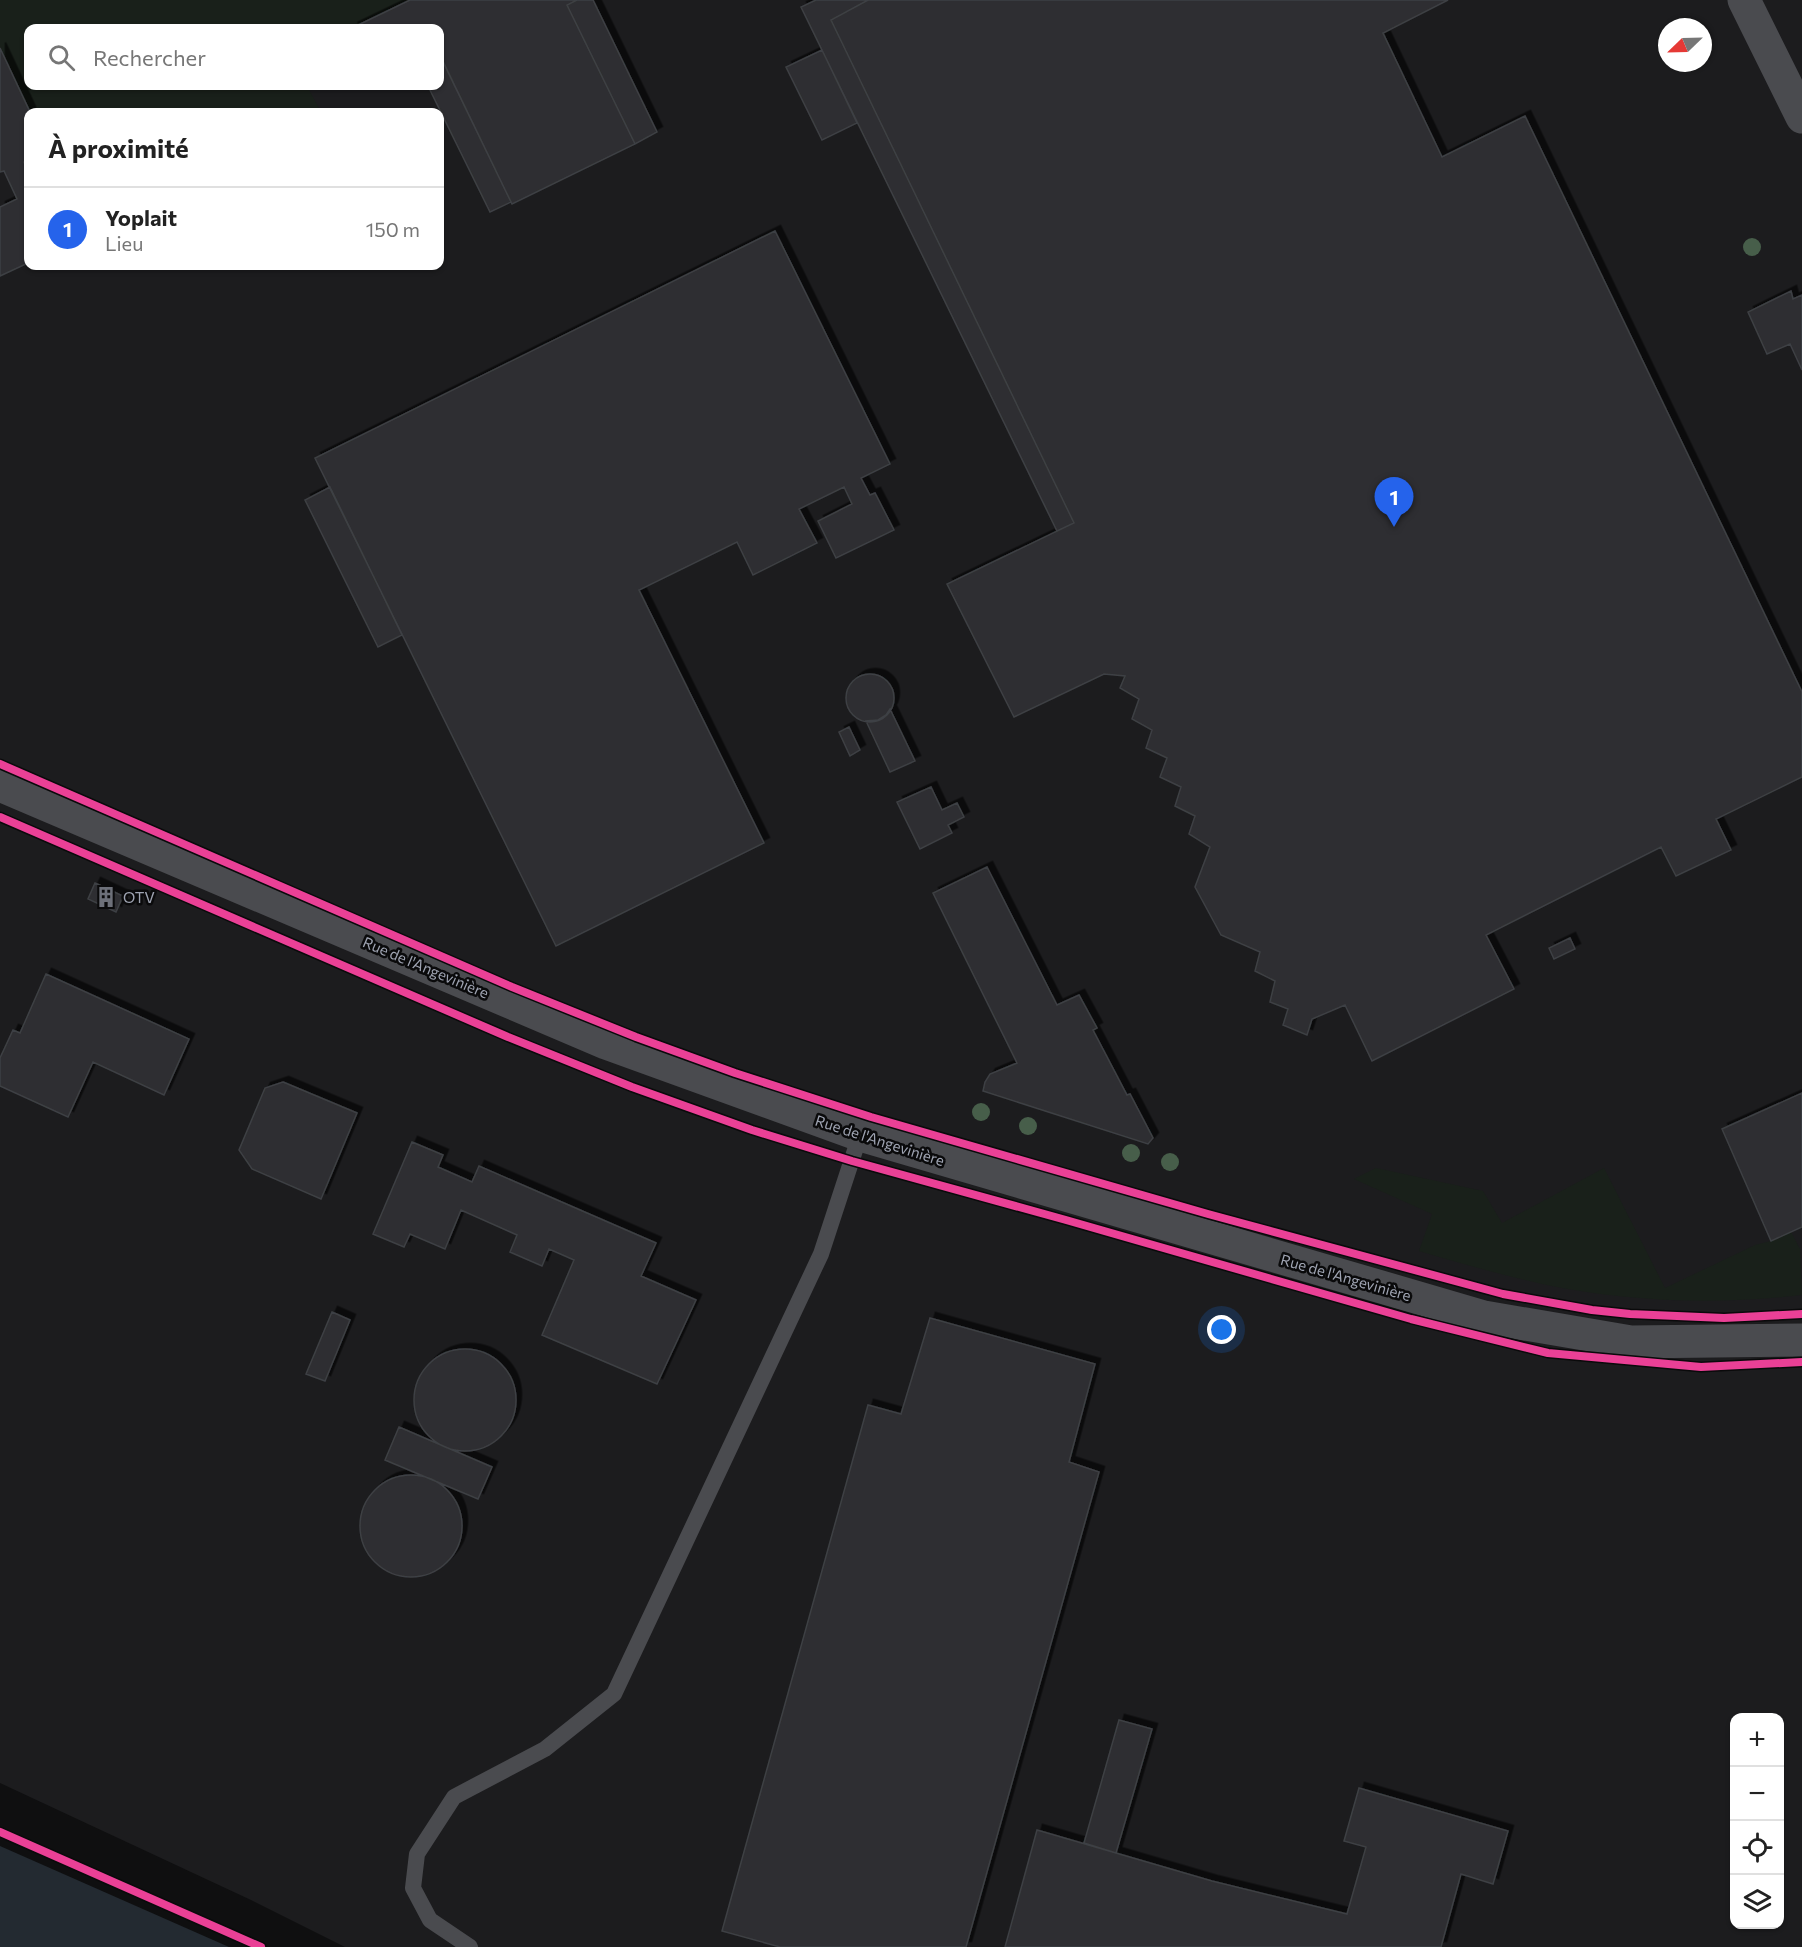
<!DOCTYPE html>
<html lang="fr">
<head>
<meta charset="utf-8">
<style>
	body { margin:0; font-family:Commissioner,sans-serif; background:#f6f6f6; color:#222 }
	.controls { position:absolute; right:18px; bottom:18px; display:grid; overflow:hidden; border-radius:12px; box-shadow:0 2px 4px #0004 }
	.controls button { width:54px; height:54px; display:grid; place-items:center; padding:0; border:0; border-bottom:2px solid #e0e0e0; background:#fff; color:#222; font:30px sans-serif }
	.compass { position:absolute; left:1658px; top:18px; width:54px; height:54px; border-radius:50%; background:#fff; box-shadow:0 2px 4px #0004; rotate:247deg }
	.you { position:absolute; left:1222px; top:1330px; width:21px; height:21px; margin:-15px; border:4px solid #fff; border-radius:50%; background:#1a73e8; box-shadow:0 0 0 9px #1a73e833 }
	.badge { display:grid; place-items:center; width:39px; height:39px; border-radius:50%; background:#2563eb; color:#fff; font-size:20px; font-weight:700 }
	.pin { position:absolute; translate:-50% -50px; filter:drop-shadow(0 2px 3px #0008) }
	.pin::after { content:''; position:absolute; top:32px; width:21px; height:18px; background:inherit; clip-path:polygon(0 0,100% 0,50% 100%) }
	.list { margin:0; padding:0; list-style:none }
	h2 { display:flex; justify-content:space-between; align-items:center; height:78px; margin:0; padding:0 24px; font-size:26px }
	h2 small { font-size:20px; font-weight:400; color:#767676 }
	.list li { display:grid; grid-template-columns:39px 1fr auto; gap:18px; align-items:center; box-sizing:border-box; height:84px; padding:0 24px; border-top:2px solid #e0e0e0 }
	.list b { display:block; font-size:22px; white-space:nowrap }
	.list p { margin:0; font-size:20px; white-space:nowrap; color:#767676 }
	.list em { font-size:20px; font-style:normal; color:#767676 }
	.icon { flex:none; width:33px; height:33px; fill:none; stroke:currentColor; stroke-width:2; stroke-linecap:round; stroke-linejoin:round }
	.map { position:relative; flex:none; width:1802px; height:1947px; overflow:hidden }
	.search { position:absolute; background:#fff; box-shadow:0 2px 4px #0004; left:24px; top:24px; width:420px; height:66px; display:flex; align-items:center; gap:15px; box-sizing:border-box; padding:0 21px; border-radius:12px; color:#767676; font-size:22px }
	.panel { position:absolute; background:#fff; box-shadow:0 2px 4px #0004; left:24px; top:108px; width:420px; height:162px; border-radius:12px }
	.map>svg:first-child { display:block }
</style>
</head>
<body>
<div class="map">
<svg width="1802" height="1947" viewBox="0 0 1802 1947">
	<defs>
		<filter id="shadow"><feDropShadow dx="5.5" dy="-5.5" stdDeviation="0" flood-color="#0009"/></filter>
	</defs>
	<rect width="100%" height="100%" fill="#0f0f10"/>
	<path fill="#1c1c1e" fill-rule="evenodd" d="M0,0H1802V1947H345L251,1900L0,1783ZM1667,27H1703V63H1667ZM28,28H440V86H28ZM28,112H440V266H28ZM1734,1718H1780V1924H1734Z"/>
	<path fill="#19201a" d="M0,0H410L352,28H28V86H307L321,112H30L0,48Z
		M1376,1168L1483,1191L1502,1223L1604,1168L1665,1288L1755,1245L1771,1241L1791,1232L1800,1249L1802,1295C1717,1305 1626,1302 1542,1284C1501,1275 1460,1263 1419,1251L1432,1214L1354,1179Z"/>
	<path fill="#232a31" d="M0,1846L229,1947H0Z"/>
	<path fill="#2e2e30" stroke="#3e4044" stroke-width="1.5" filter="url(#shadow)" d="M410,0H577L567,5L635,144L512,204L440,55V28H426L425,25L417,28H352Z
		M577,0H593L657,132L635,144L567,5Z
		M816,0H868L831,20L1074,523L1057,531L801,7Z
		M868,0H1448L1383,33L1442,157L1525,116L1802,692V777L1716,819L1731,850L1676,876L1661,847L1486,935L1514,989L1372,1061L1345,1005L1312,1019L1307,1035L1283,1025L1288,1009L1270,1002L1275,981L1255,971L1260,952L1221,935L1195,887L1210,847L1189,834L1195,816L1175,806L1181,787L1160,777L1167,758L1146,748L1152,730L1132,719L1139,699L1120,688L1125,676L1104,674L1014,717L947,584L1074,523L831,20Z
		M0,48L30,112L28,160L24,162L28,171V263L0,276V207L17,199L4,171L0,172Z
		M822,50L857,123L822,140L786,67Z
		M444,64L511,202L490,212L428,86H440V67Z
		M775,231L890,464L861,478L870,495L875,493L894,530L836,558L818,521L852,504L844,487L799,509L817,543L753,575L737,542L639,590L764,843L556,946L315,458Z
		M1791,291L1793,299L1802,295V370L1790,344L1767,354L1748,312Z
		M330,487L402,635L378,647L305,500Z
		M846 698a24 24 0 1 1 48 0a24 24 0 1 1-48 0Z
		M890,709L915,761L890,772L866,721L878,720L886,715Z
		M849,727L860,750L850,756L839,732Z
		M931,787L942,810L957,803L964,817L948,825L952,833L920,849L897,802Z
		M987,867L1057,1005L1079,995L1097,1028L1093,1030L1127,1095L1130,1094L1153,1138L1148,1144L983,1091L985,1082L990,1074L1017,1063L933,893Z
		M95,883L123,896L116,912L88,899Z
		M1570,938L1575,949L1554,959L1549,948Z
		M46,974L189,1039L164,1095L93,1062L68,1117L0,1086V1058L13,1030L20,1033Z
		M283,1082L357,1113L321,1199L252,1169L239,1150L265,1088Z
		M1802,1093V1227L1771,1241L1722,1129Z
		M412,1142L443,1155L438,1167L472,1182L479,1166L656,1243L641,1276L696,1300L657,1384L542,1335L574,1260L549,1249L542,1266L510,1252L517,1235L461,1210L445,1249L410,1234L404,1247L373,1234Z
		M332,1312L350,1320L325,1381L306,1374Z
		M930,1318L1095,1364L1069,1462L1099,1472L966,1947H780L722,1931L868,1405L901,1414Z
		M414 1400a51 51 0 1 1 102 0a51 51 0 1 1-102 0Z
		M399,1427L492,1467L478,1499L385,1460Z
		M360 1526a51 51 0 1 1 102 0a51 51 0 1 1-102 0Z
		M1119,1720L1152,1729L1116,1853L1084,1843Z
		M1359,1788L1508,1831L1493,1884L1461,1874L1441,1947H1005L1037,1830L1212,1881L1347,1914L1366,1847L1344,1841Z"/>
	<g fill="none" stroke-linecap="round" stroke-linejoin="round">
		<path stroke="#4a4b4f" stroke-width="16" d="M470,1947L430,1920L413,1888L417,1854L454,1797L545,1749L614,1694L821,1254L860,1135"/>
		<path stroke="#4a4b4f" stroke-width="33" d="M1744,0L1802,117
			M0,785L606,1043L860,1135L1484,1317L1631,1342L1802,1340"/>
		<defs>
			<path id="cycleway" d="M0,764L512,987L636,1037L735,1073L871,1117L1208,1214L1503,1294L1592,1310L1630,1314L1724,1318L1802,1314
				M0,817L508,1037L632,1087L752,1130L852,1161L1066,1220L1411,1319L1548,1353L1701,1367L1802,1362
				M0,1832L261,1947"/>
		</defs>
		<use href="#cycleway" stroke="#0a0a0b" stroke-width="11"/>
		<use href="#cycleway" stroke="#ea4096" stroke-width="8"/>
	</g>
	<g fill="#475e4a">
		<circle cx="1752" cy="247" r="9"/>
		<circle cx="981" cy="1112" r="9"/>
		<circle cx="1028" cy="1126" r="9"/>
		<circle cx="1131" cy="1153" r="9"/>
		<circle cx="1170" cy="1162" r="9"/>
	</g>
	<defs>
		<symbol id="building-bare" viewBox="-9 -9 18 18"><path d="M-4-6H4V6H1V3H-1V6H-4ZM-2.5-4.3h1.7v1.8h-1.7ZM.8-4.3h1.7v1.8H.8ZM-2.5-1h1.7V.8h-1.7ZM.8-1h1.7V.8H.8Z" fill="#6d7079" stroke="#0a0a0b" stroke-width="2.5" paint-order="stroke"/></symbol>
	</defs>
	<g fill-rule="evenodd">
		<use href="#building-bare" x="91" y="882" width="30" height="30"/>
	</g>
	<g text-anchor="middle" dominant-baseline="central" stroke-width="5" stroke-linejoin="round" paint-order="stroke">
		<g font-size="15" fill="#9fa4b2" stroke="#0a0a0b" text-anchor="start">
			<text x="123" y="897">OTV</text>
		</g>
		<g font-size="15" fill="#9fa4b2" stroke="#0a0a0b">
			<text transform="translate(426 967) rotate(23)">Rue de l'Angevinière</text>
			<text transform="translate(880 1140) rotate(18)">Rue de l'Angevinière</text>
			<text transform="translate(1346 1277) rotate(16)">Rue de l'Angevinière</text>
		</g>
	</g>
</svg>
<div class="controls">
<button>+</button>
<button>−</button>
<button><svg class="icon" aria-label="locate" viewBox="0 0 24 24"><circle cx="12" cy="12" r="6"/><path d="M12 2v4M12 18v4M2 12h4M18 12h4"/></svg></button>
<button><svg class="icon" aria-label="layers" viewBox="0 0 24 24"><path d="M12 4l9 5-9 5-9-5zM3 14l9 5 9-5"/></svg></button>
</div>
<svg class="compass" viewBox="-18 -18 36 36"><path d="M0-13l5 13h-10z" fill="#e53935"/><path d="M0 13l5-13h-10z" fill="#767676"/></svg>
<div class="you"></div>
<div class="pin badge" style="left:1394px;top:527px">1</div>
<div class="search"><svg class="icon" aria-label="search" viewBox="0 0 24 24"><circle cx="10" cy="10" r="6"/><path d="M15 15l6 6"/></svg>Rechercher</div>
<section class="panel">
<h2>À proximité<small></small></h2>
<ul class="list">
<li><span class="badge">1</span><div><b>Yoplait</b><p>Lieu</p></div><em>150 m</em></li>
</ul>
</section>
</div>
</body>
</html>
